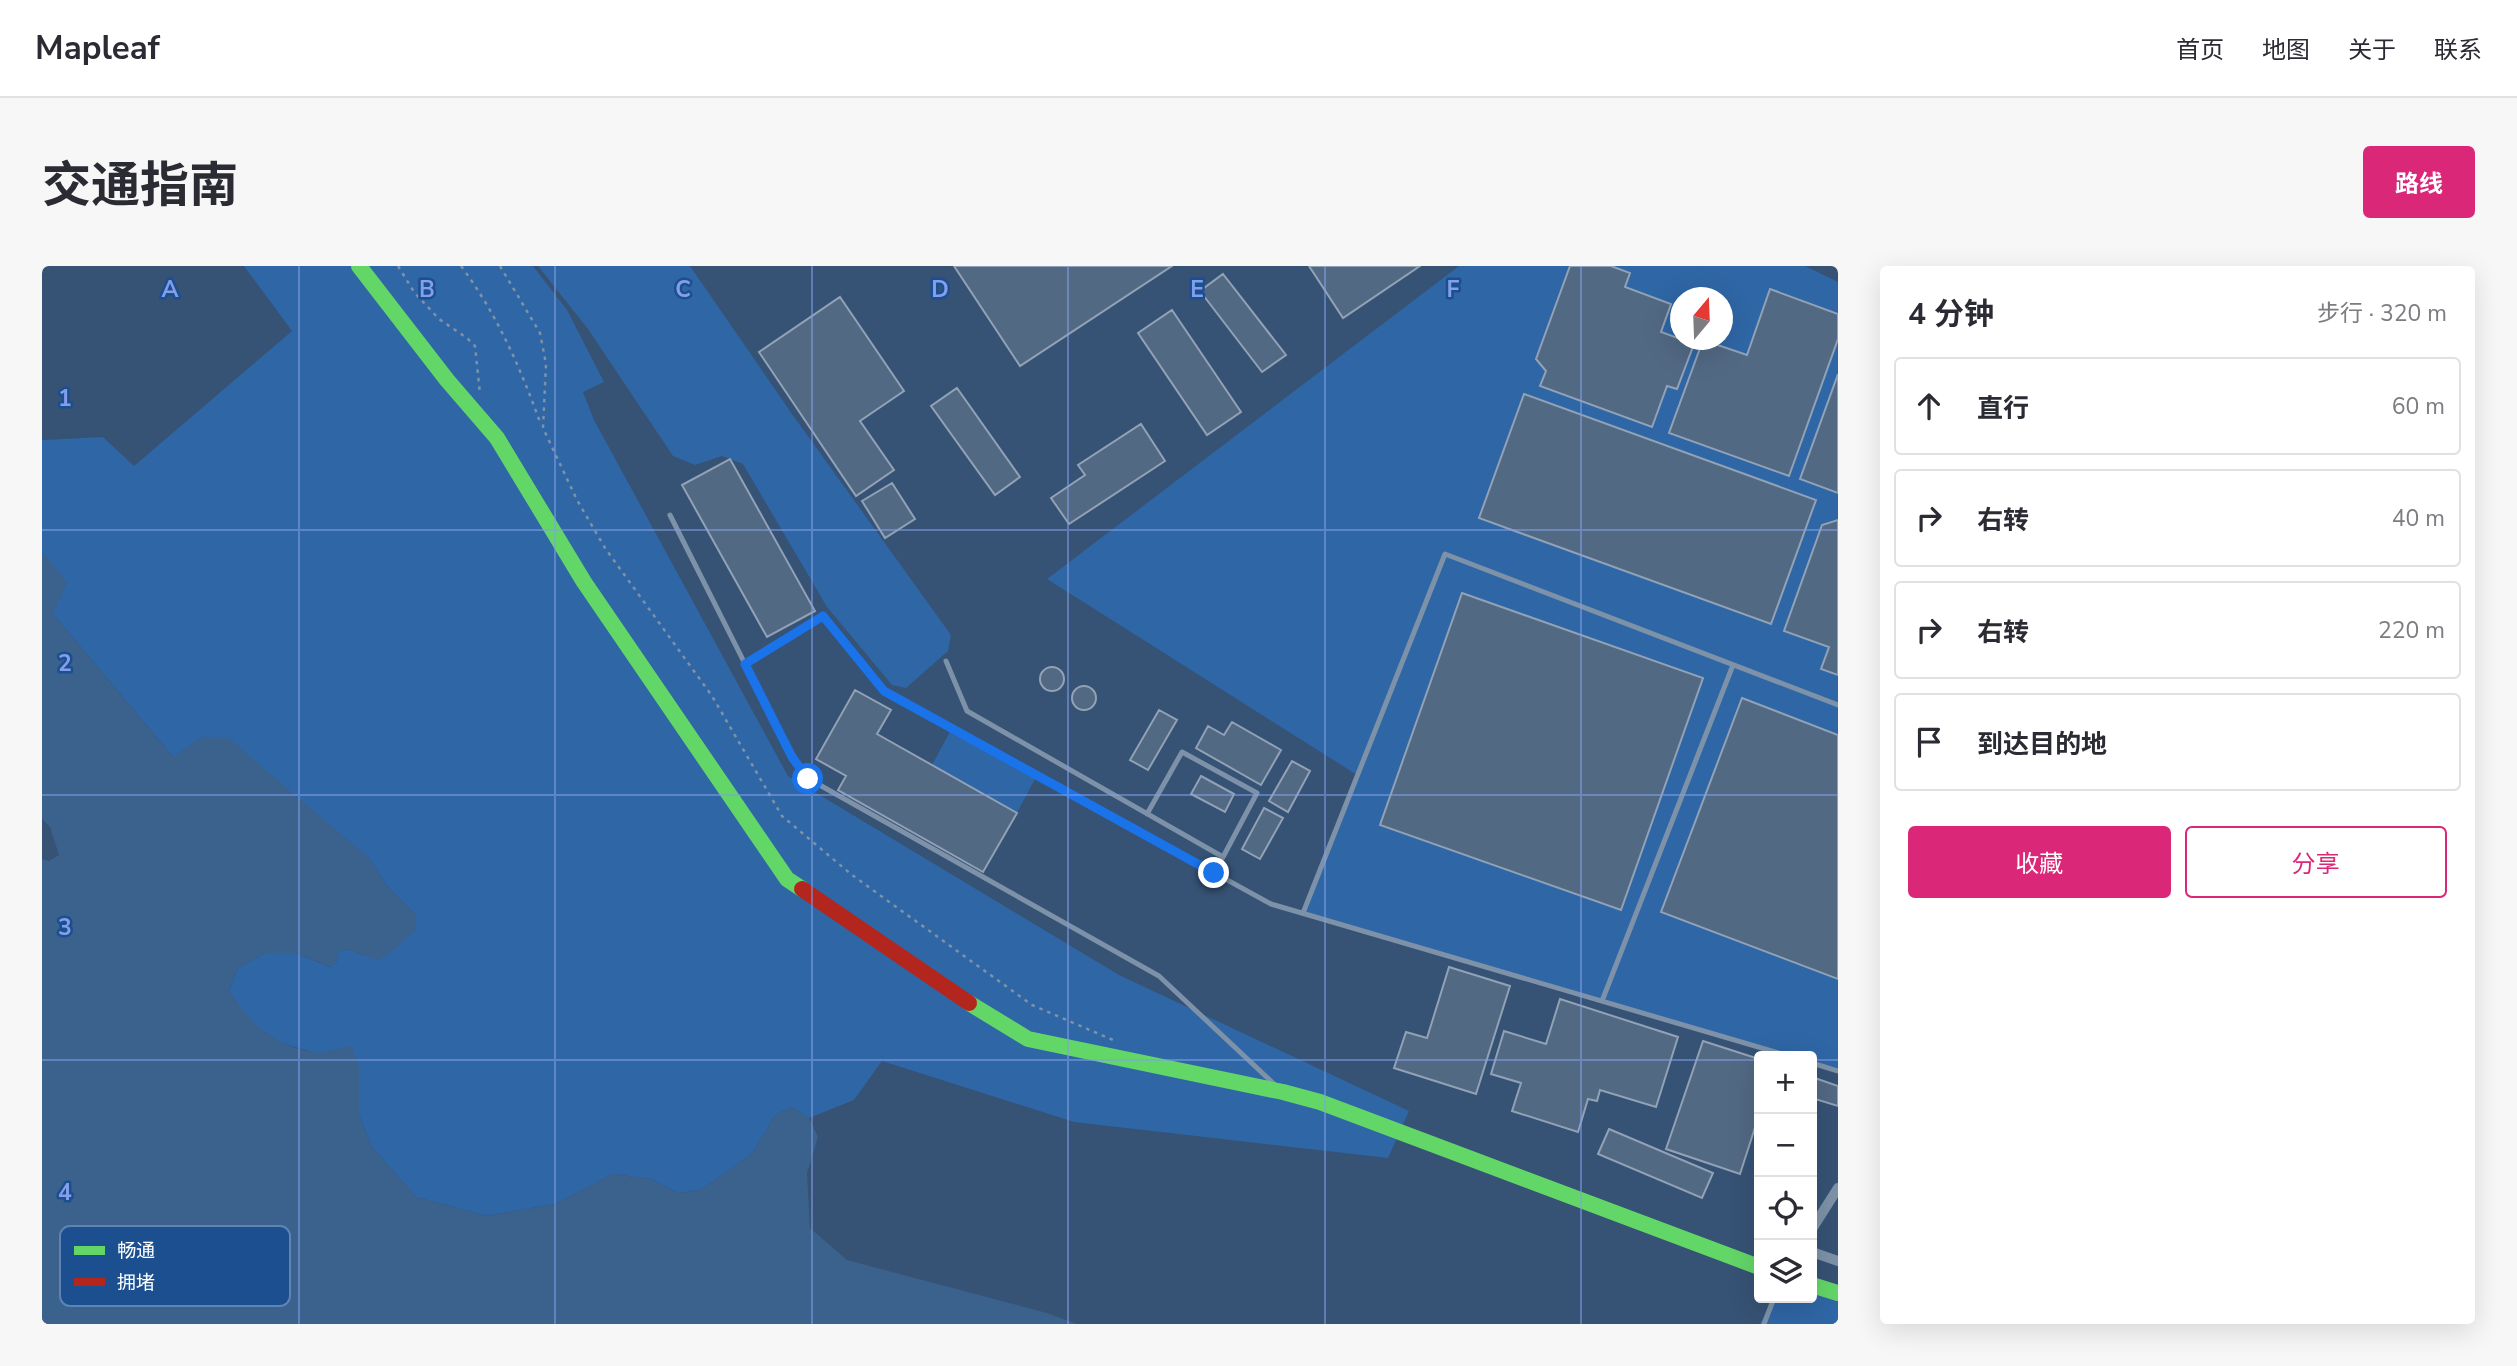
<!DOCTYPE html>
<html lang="zh">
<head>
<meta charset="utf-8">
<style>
	body { margin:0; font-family:"Nunito Sans","Noto Sans SC",sans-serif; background:#f7f7f7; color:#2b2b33 }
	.controls { position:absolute; right:21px; bottom:21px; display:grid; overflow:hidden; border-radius:7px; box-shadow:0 7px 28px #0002 }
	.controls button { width:63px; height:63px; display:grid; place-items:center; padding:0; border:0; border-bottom:2px solid #e1e1e2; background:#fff; color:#2b2b33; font:35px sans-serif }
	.compass { position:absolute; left:1628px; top:21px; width:63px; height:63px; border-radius:50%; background:#fff; box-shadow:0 7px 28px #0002; rotate:19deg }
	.stop { position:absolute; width:21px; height:21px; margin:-16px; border:5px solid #1a73e8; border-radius:50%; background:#fff }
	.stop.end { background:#1a73e8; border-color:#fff; box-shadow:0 2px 7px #0008 }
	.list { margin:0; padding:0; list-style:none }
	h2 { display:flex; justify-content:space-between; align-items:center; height:91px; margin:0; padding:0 28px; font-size:30px }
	h2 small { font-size:23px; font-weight:400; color:#7c7c81 }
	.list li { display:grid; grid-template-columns:46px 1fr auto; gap:21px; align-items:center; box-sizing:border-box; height:98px; margin:0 14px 14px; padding:0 14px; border:2px solid #e1e1e2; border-radius:7px }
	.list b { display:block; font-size:26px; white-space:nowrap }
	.list em { font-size:23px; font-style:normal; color:#7c7c81 }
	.actions { display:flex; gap:14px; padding:21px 28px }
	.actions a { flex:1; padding:16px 0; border:2px solid #db2777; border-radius:7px; text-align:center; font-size:24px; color:#db2777 }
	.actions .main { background:#db2777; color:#fff }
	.icon { flex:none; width:38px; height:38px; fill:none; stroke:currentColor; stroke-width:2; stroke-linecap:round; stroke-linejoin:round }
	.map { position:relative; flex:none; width:1796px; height:1058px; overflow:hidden; border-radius:7px }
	header { display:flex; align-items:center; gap:42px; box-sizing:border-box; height:98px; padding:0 35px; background:#fff; border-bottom:2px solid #e1e1e2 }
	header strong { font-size:33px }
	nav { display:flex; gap:38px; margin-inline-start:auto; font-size:24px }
	.intro { display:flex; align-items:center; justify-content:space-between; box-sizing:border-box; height:168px; padding:0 42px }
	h1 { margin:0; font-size:49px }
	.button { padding:18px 32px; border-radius:7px; background:#db2777; color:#fff; font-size:24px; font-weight:700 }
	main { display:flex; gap:42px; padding:0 42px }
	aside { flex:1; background:#fff; border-radius:7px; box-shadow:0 7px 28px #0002 }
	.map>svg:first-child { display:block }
</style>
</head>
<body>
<header>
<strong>Mapleaf</strong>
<nav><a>首页</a><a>地图</a><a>关于</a><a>联系</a></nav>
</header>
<div class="intro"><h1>交通指南</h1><a class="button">路线</a></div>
<main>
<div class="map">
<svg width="1796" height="1058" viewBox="0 0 1796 1058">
	<rect width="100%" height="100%" fill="#365274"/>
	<path fill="#2f66a5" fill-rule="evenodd" d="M202,0H491L525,44L562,116L541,126L552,154L746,510L1077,709L1367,845L1346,892L1032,856L840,795L812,834L767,852L749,841L732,850L711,887L659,924L636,927L609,913L571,908L513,938L445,950L374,931L330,881L317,849L274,787L239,777L207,755L187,725L195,703L223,687H254L288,701L294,697L296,686L305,683L321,689L373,648L345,620L327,592L132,492L11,348L6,292L0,289V174L61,171L92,200L250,65Z
		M496,0H648L750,148L909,369L906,385L864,422L850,419L785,341L701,198L680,190L653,199L631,190L546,63Z
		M1417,0H1763L1796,16V805L1770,797V790H1747L1261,647L1315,509L1005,313ZM1638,32H1680V74H1638Z
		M910,462L995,509L975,547L890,499Z
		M1770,1017L1796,1023V1058H1718L1730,1032H1770Z"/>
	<path fill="#3b618d" d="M0,289L6,292L25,317L11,348L131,491L160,471L186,472L327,592L345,620L373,648L374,664L348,687L336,694L305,683L296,686L294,697L289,701L254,687H223L195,703L187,725C208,757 231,780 272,786C283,788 298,782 309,780L317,799V849L330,881L374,931L445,950L513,938L571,908L609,913L636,927L659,924L711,887L732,850L749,841L767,852L776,871L765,907L768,962L805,994L1005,1047L1035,1058H0V593L7,595L17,589L8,561L0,553Z"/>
	<path fill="#526984" stroke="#92a2b6" stroke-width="2" d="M912,0H1130L978,100Z
		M1267,0H1378L1301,52Z
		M1528,0H1569L1588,7L1583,21L1629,38L1619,66L1652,78L1635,123L1625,120L1610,161L1498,120L1504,105L1494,93Z
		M1181,8L1244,89L1220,106L1158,25Z
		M1728,23L1796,48V73L1747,210L1627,167L1661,74L1705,89Z
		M798,31L862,125L818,155L852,204L814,230L717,86Z
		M1130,44L1199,146L1165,169L1096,67Z
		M1796,108V227L1758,213Z
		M915,122L978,211L953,229L889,140Z
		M1482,128L1774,234L1729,358L1437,252Z
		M1099,158L1123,195L1027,258L1009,232L1043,209L1036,199Z
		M688,193L773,345L725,371L640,219Z
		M850,217L873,253L843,272L820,235Z
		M1796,254V409L1779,403L1787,381L1742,365L1780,259Z
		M1420,327L1661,412L1579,644L1338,559Z
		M998 413a12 12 0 1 1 24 0a12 12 0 1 1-24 0Z
		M1030 432a12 12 0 1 1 24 0a12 12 0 1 1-24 0Z
		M813,424L849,444L835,468L975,547L941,606L796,524L804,510L774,493Z
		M1700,432L1796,469V713L1619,646Z
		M1117,444L1135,454L1106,504L1088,494Z
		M1190,456L1239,484L1219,519L1154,482L1166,460L1182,469Z
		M1250,495L1268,505L1246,546L1227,535Z
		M1159,510L1192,528L1183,546L1149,528Z
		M1222,542L1241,552L1218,593L1200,583Z
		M1407,701L1468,720L1434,828L1352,802L1364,766L1385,772Z
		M1518,733L1636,771L1614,841L1558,824L1555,835L1546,833L1536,866L1470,845L1479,817L1449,808L1462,765L1504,778Z
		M1661,775L1717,793V849L1698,908L1624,883Z
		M1770,811L1796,820V840L1770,832Z
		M1567,863L1671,907L1660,932L1556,888Z"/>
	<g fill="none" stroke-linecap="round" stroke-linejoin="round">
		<path stroke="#7d92a8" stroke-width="2.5" stroke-dasharray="3.5 5" stroke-linecap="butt" d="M356,0L372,26L397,53L425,72L433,80L438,128
			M419,0C455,48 479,103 499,159
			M458,0L498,67L504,98L501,162L535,234L563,282L670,430L740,550L810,609L990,739L1071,774"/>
		<path stroke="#7d92a8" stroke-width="5" d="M628,249L750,491L767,513L1117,710L1233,819
			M904,395L925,445L1181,591L1172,607
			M703,398L781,350L842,425L1229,638L1747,790
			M1105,548L1140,486L1215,527L1181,591
			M1261,647L1403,288L1796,439
			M1560,735L1691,399
			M1770,797L1796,805
			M1722,1058L1732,1032"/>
		<path stroke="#7d92a8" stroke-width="10" d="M1770,963L1796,922
			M1770,986L1796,995"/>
		<path stroke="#63d668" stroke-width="16" d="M317,0L405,114L455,172L542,316L745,613L760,623
			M927,737L986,773L1241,826L1278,836L1717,1001
			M1770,1019L1796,1027"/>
		<path stroke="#b3261e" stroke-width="16" d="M760,623L927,737"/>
	</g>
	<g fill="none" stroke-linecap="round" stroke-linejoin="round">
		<path stroke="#1a73e8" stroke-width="9" d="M766,513L750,491L703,398L781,350L842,425L1172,607"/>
	</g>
	<path fill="none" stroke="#839eea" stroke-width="2" stroke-opacity="0.55" d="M257,0V1058M513,0V1058M770,0V1058M1026,0V1058M1283,0V1058M1539,0V1058M0,264H1796M0,529H1796M0,794H1717M1770,794H1796"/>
	<rect x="18" y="960" width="230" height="80" rx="10" fill="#1b4f8f" stroke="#5f84b1" stroke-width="2"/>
	<rect x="32" y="980" width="31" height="9" fill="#63d668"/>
	<rect x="32" y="1012" width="31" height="8" fill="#b3261e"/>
	<g font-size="19" fill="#fff">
		<text x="75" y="991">畅通</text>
		<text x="75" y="1023">拥堵</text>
	</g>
	<g font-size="23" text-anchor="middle" font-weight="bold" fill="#839eea" stroke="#1b4f8f" stroke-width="5" stroke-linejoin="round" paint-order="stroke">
		<text x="128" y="31">A</text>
		<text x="385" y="31">B</text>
		<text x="641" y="31">C</text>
		<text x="898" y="31">D</text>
		<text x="1155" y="31">E</text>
		<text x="1411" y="31">F</text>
		<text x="23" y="140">1</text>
		<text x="23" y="405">2</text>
		<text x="23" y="669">3</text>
		<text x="23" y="934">4</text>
	</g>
</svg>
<div class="controls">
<button>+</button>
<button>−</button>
<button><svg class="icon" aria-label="locate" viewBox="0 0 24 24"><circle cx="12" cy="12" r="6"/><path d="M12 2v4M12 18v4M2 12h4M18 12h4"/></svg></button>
<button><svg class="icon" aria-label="layers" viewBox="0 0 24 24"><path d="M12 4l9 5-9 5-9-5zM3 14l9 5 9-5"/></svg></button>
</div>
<svg class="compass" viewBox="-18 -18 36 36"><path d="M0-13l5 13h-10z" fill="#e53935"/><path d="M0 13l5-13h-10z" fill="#7c7c81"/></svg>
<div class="stop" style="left:766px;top:513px"></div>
<div class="stop end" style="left:1172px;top:607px"></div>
</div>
<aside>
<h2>4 分钟<small>步行 · 320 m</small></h2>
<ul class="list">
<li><svg class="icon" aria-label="ahead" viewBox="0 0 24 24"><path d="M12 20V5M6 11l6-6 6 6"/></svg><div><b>直行</b></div><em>60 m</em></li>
<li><svg class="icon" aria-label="right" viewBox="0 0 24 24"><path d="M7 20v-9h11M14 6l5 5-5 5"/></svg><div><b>右转</b></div><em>40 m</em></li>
<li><svg class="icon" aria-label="right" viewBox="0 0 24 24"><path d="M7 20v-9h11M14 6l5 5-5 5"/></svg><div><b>右转</b></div><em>220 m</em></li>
<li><svg class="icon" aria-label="arrive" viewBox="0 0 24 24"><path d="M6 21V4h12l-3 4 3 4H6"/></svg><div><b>到达目的地</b></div></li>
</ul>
<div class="actions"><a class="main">收藏</a><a>分享</a></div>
</aside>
</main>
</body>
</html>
